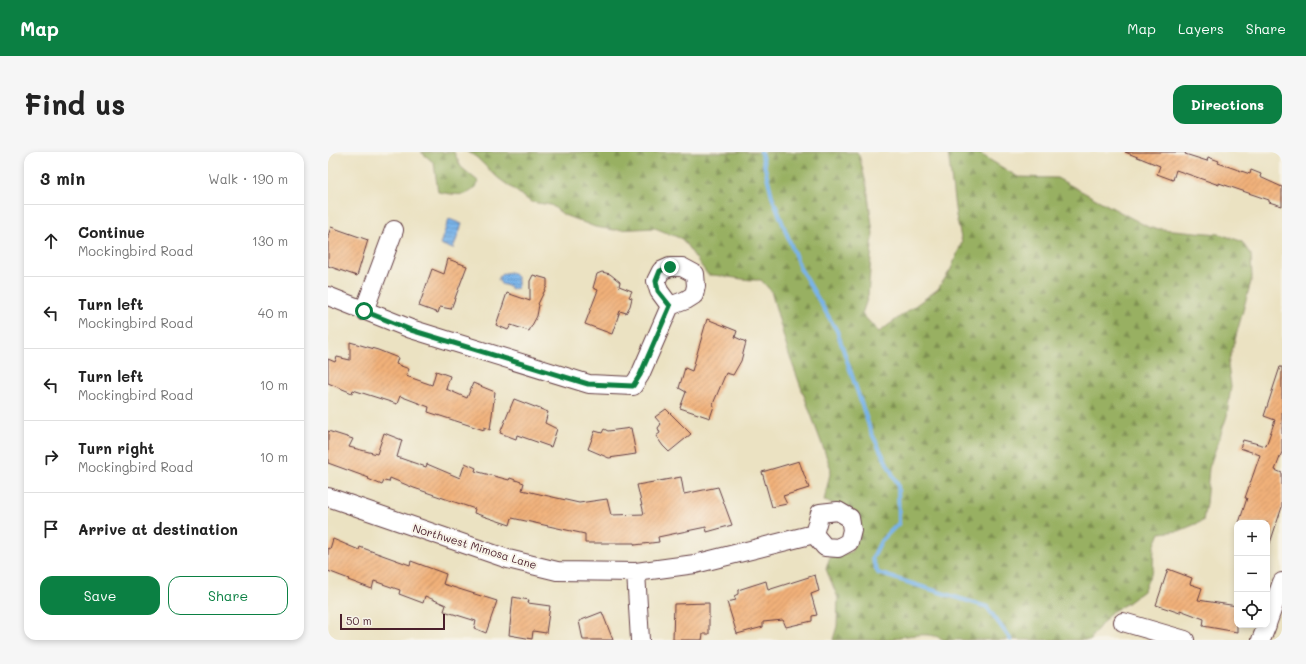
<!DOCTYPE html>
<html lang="en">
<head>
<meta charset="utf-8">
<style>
	body { margin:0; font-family:Mali,sans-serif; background:#f6f6f6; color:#222 }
	.controls { position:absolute; right:12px; bottom:12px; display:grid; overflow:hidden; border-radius:8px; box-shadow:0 2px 6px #0003 }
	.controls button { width:36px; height:36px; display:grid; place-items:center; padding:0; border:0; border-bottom:1px solid #e0e0e0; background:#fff; color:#222; font:20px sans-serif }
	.scale { position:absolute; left:12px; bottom:10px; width:105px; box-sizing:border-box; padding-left:4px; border:2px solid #4a1f2b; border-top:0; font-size:11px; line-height:14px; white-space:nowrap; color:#4a1f2b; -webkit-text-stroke:3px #f7f3e8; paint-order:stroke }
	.stop { position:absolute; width:12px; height:12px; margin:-9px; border:3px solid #0b8043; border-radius:50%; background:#fff }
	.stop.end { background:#0b8043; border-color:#fff; box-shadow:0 1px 4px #0008 }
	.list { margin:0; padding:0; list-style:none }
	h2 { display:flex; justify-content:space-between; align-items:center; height:52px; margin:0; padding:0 16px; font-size:17px }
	h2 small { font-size:13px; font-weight:400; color:#767676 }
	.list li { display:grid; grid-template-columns:26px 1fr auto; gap:12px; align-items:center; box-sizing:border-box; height:72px; padding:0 16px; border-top:1px solid #e0e0e0 }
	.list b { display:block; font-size:15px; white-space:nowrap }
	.list p { margin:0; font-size:13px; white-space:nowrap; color:#767676 }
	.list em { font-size:13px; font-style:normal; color:#767676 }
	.actions { display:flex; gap:8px; padding:12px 16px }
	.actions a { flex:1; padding:9px 0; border:1px solid #0b8043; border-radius:12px; text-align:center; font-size:14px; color:#0b8043 }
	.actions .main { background:#0b8043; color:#fff }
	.icon { flex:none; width:22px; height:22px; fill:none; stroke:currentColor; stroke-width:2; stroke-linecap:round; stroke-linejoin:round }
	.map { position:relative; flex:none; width:954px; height:488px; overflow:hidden; border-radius:12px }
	header { display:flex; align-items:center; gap:24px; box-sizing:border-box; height:56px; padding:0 20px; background:#0b8043; color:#fff }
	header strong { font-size:19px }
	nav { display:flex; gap:22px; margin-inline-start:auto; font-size:14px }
	.intro { display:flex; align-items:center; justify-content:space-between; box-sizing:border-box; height:96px; padding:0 24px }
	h1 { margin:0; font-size:28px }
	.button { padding:10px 18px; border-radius:12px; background:#0b8043; color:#fff; font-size:14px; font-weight:700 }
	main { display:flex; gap:24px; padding:0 24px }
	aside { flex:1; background:#fff; border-radius:12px; box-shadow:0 2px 6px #0003 }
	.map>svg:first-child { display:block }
</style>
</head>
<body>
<header>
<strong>Map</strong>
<nav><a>Map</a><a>Layers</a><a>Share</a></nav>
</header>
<div class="intro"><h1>Find us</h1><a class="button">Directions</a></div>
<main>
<aside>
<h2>3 min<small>Walk · 190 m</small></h2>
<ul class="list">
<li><svg class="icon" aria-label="ahead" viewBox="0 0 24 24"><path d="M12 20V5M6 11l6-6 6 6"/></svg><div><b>Continue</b><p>Mockingbird Road</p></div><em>130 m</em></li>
<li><svg class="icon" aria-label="left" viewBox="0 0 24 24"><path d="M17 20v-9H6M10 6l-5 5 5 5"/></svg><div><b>Turn left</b><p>Mockingbird Road</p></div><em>40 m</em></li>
<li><svg class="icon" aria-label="left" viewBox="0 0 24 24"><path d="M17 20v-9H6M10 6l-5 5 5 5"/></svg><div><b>Turn left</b><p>Mockingbird Road</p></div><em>10 m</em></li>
<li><svg class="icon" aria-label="right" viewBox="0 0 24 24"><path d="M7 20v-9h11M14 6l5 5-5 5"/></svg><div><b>Turn right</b><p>Mockingbird Road</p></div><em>10 m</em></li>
<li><svg class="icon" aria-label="arrive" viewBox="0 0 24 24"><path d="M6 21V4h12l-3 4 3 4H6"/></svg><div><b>Arrive at destination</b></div></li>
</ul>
<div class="actions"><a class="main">Save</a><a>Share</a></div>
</aside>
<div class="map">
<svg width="954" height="488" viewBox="0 0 954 488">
	<defs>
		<pattern id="forest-firs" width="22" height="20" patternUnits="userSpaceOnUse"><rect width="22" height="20" fill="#98b062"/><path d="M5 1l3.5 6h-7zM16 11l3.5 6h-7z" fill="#7e8f51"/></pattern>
		<pattern id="water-rules" width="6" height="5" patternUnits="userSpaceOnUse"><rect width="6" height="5" fill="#78b4ea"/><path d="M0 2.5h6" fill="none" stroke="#6492be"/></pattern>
		<pattern id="building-hatch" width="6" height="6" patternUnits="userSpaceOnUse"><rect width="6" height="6" fill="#f1b179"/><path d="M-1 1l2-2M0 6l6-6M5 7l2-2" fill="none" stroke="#c58f63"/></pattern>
	</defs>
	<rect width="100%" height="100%" fill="#f7f3e8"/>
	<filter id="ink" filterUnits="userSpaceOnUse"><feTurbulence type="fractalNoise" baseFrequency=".025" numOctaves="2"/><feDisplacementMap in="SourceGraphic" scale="8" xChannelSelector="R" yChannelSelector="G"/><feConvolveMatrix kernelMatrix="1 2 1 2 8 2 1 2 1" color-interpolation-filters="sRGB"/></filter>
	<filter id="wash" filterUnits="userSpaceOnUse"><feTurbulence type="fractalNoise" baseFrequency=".012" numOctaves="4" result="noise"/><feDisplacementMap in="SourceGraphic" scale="16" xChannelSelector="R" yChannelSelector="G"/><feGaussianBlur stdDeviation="0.9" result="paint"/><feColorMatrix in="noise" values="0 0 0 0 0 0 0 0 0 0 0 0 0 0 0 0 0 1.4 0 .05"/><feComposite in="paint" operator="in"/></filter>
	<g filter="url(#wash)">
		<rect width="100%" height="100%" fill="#ebe2c2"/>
		<path fill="url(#forest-firs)" stroke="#716846" d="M93,0H126L133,15L151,30C141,48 126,42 110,40L106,11Z
			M140,0H529L531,3L539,35L545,81L540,144L534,162L551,180L610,137L623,117L634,90L628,64L620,0H649L690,25L729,26L822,76L891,82L913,89L923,103L924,126L900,213L903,234L899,264L881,316L878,352L875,369L851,379L832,381L826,395L825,418L815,439L798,452L783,460L764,484L763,488H616C603,479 581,484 566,486V488H505L509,474L510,446L498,417L502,405L523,400L532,381L511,353L496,349L503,317L460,200L443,139L433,128C415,129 398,123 380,123L354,87L327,76L286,78L267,75L236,63L223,53L203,50L170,26L148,5Z"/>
		<path fill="url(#water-rules)" stroke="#616a8a" d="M121,67L134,72L125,97L112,92Z
			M182,120C189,122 192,129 189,136L184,137L180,134L173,132L170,127C172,122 176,121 182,120Z"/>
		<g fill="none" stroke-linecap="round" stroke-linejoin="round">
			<path stroke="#78b4ea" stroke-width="4" d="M433,0L444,44L472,116L509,179L543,280L570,333L571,371L553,389L544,407L550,421L659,455L683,488"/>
		</g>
		<g id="blocks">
			<path fill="url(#building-hatch)" d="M797,0H858L857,2L879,9L880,5L891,9L890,11L922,22L923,18L933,22L932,25L954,35V54L941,50V48L891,31V33L848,18L845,28L829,22L832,14Z
				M3,75L40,88L29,124L0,114V84Z
				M120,107L139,114L123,157L112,155L110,161L91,154L104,117L116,122Z
				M274,120L282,122L292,130L291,134L304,139L301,145L304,146L302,154L298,161L292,159L284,182L257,172L270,138L265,136L269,122Z
				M205,123L219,127V134L210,152L211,153L209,164L201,179L183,173L180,178L168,173L179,141L202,149V129Z
				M379,167L409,179L407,185L418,190L413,209L405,223L398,221L385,252L386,254L382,266L352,256L358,240L351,236L357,216L364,219Z
				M22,190L50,198L70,206L68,212L81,217L78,224L104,233L108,219L122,224L118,237L139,246L145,231L167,240L162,278L156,275V278L100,260L101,255L72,244L69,252L25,238L24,241L0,231V207L7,210L9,205L22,208Z
				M952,215H954V300L947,318L954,321V355L941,394L939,393V371H911L919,346H917L932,303L912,296L915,288L938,294L947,268L936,264Z
				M186,247L220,260L217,271L229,277L223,295L189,283L188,287L172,281Z
				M338,257L363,282L341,300L335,294L328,284L332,281L330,276L333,272L327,265Z
				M303,276L308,302L281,306L260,297L267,279L274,281L276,277L280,279Z
				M0,279L25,287L21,295L49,302L56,281L74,288L69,305L98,315L99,312L132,326L137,311L148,316L147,319L181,328L182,326L196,331L194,338L251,351L279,347L283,363L316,362L309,333L353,325L356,342L390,335L404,373L379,380L378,375L330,385L331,390L307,393L306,391H257V382L184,366L182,373L146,361L147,357L86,336L62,326L61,330L56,329L54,333L40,327L41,326L0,311Z
				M471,309L481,336L455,344L459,352L444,355L434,320Z
				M5,387L31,398L32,395L82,413L83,409L118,422L115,432L169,449L158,481L146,476L148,469L116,459L118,453L97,444L95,451L71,442L72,438L46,429L44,437L20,428L21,427L0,419V396L2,397Z
				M840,417L864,426L862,432L874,436L870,448L909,454V480L875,474L876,467L852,458V461L828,453Z
				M487,423L491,439L483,442L489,463L484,464V469L458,475L455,468L435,470V475L409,482L399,450L408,448L406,444L410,442V438L438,429L440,438Z
				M185,445L201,448L200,451L222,454L218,481L205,479L204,487L181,483Z
				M381,451V482H375L374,488H345L346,452Z
				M274,460L285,488H255L251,469Z"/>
		</g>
	</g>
	<g filter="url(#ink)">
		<use href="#blocks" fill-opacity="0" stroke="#623c42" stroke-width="1"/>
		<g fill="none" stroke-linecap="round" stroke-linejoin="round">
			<defs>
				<path id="minor" d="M342,115H354L367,122L368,134L366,143L358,148L342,154L331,139L328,129L333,119Z
					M0,144L83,177L261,232L305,234L312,223L342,154
					M36,159L66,78
					M0,345L180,407L229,419L308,420L367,412L486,382
					M510,359L522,366L524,378L521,390L510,396L497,395L486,382L492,361Z
					M308,420L312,488
					M795,470L857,488
					M939,472L954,430
					M933,488L939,473"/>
			</defs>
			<use href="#minor" stroke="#623c42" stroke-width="20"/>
			<use href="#minor" stroke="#fff" stroke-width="18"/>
		</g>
	</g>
	<g fill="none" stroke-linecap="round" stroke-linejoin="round" filter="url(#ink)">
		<path stroke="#0b8043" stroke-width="5" d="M36,159L83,178L260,232L305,234L312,223L342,154L330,139L328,129L332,119L342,115"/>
	</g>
	<g text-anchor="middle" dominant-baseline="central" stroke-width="4" stroke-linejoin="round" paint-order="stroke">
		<g font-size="11" fill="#4a1f2b" stroke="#f7f3e8">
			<text transform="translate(147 394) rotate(17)">Northwest Mimosa Lane</text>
		</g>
	</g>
</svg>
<div class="controls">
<button>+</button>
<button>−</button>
<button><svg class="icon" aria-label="locate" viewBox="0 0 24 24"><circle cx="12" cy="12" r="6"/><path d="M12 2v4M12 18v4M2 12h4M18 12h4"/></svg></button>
</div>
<div class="scale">50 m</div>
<div class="stop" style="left:36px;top:159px"></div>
<div class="stop end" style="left:342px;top:115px"></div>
</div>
</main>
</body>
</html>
